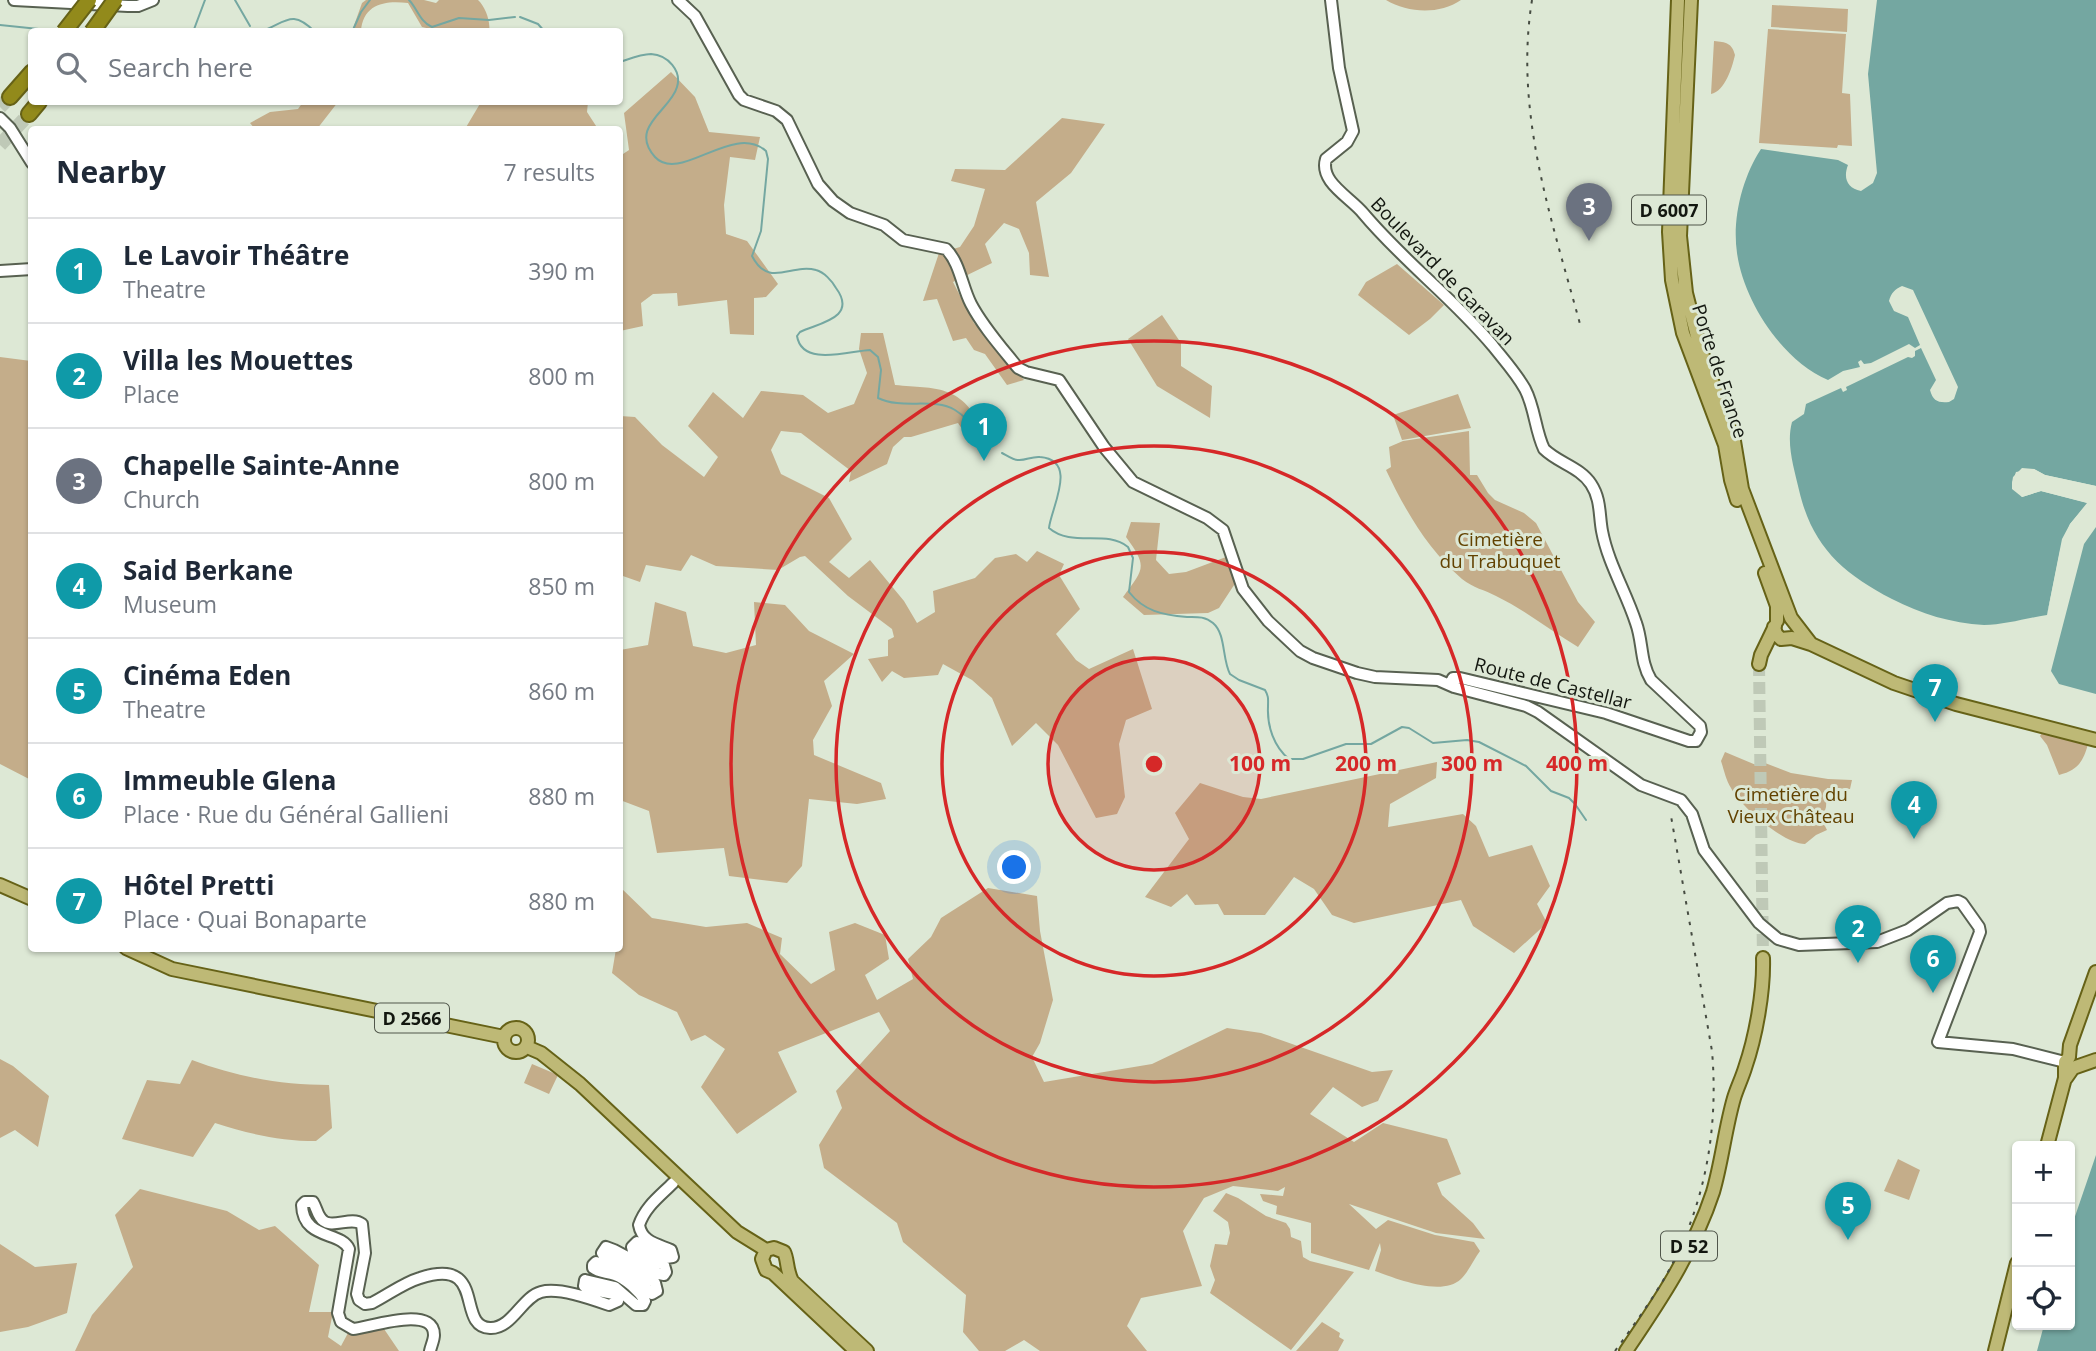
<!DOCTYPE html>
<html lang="en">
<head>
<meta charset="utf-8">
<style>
	body { margin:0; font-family:"Open Sans",sans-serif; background:#f6f6f7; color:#1f2937 }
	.controls { position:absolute; right:21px; bottom:21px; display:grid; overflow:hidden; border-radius:7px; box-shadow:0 2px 5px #0004 }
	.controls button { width:63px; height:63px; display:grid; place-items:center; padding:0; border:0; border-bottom:2px solid #e0e1e3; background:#fff; color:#1f2937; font:35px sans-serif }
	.you { position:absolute; left:1015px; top:868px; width:24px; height:24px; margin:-18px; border:5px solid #fff; border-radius:50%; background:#1a73e8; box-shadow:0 0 0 10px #1a73e833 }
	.badge { display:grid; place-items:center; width:46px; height:46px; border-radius:50%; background:#0b8043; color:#fff; font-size:23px; font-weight:700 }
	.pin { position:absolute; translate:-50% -58px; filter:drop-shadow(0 2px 4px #0008) }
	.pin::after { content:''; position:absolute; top:37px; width:24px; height:21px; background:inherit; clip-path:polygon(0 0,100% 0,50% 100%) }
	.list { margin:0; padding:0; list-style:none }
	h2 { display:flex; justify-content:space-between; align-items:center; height:91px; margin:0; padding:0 28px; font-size:30px }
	h2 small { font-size:23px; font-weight:400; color:#747a83 }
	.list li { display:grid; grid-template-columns:46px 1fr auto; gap:21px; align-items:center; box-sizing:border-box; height:105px; padding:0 28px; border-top:2px solid #e0e1e3 }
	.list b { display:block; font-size:26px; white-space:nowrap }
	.list p { margin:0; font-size:23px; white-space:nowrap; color:#747a83 }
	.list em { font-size:23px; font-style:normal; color:#747a83 }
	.icon { flex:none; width:38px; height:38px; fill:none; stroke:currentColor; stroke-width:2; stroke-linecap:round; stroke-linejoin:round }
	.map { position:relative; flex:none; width:2096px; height:1351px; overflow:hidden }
	.search { position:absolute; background:#fff; box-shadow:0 2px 5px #0004; left:28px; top:28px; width:595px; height:77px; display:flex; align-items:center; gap:18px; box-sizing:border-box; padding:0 24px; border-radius:7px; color:#747a83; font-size:26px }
	.panel { position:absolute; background:#fff; box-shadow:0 2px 5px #0004; left:28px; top:126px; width:595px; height:826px; border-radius:7px }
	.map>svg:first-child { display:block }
</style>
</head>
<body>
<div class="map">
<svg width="2096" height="1351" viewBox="0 0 2096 1351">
	<rect width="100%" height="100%" fill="#dde8d5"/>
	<path fill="#c4ad8a" d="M366,0H424L436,3L439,0H478C485,6 491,22 489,31H449V30H435L422,27L408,3C385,0 363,4 361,31H352L362,3Z
		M1386,0H1461C1439,15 1408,13 1386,0Z
		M1772,5L1848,9L1847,32L1771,27Z
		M1768,29L1846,34L1842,93L1850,94L1852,146L1838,145L1837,148L1759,143Z
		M1714,41C1726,42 1732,43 1735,55C1732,68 1725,91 1711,94Z
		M671,72L695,97L709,132L760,137L755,160L730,157L724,205L726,234L747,241L778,284L766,297L754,298V335L730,334L727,300L678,306L677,293L653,294L641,303L643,326L620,331V156L629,150L624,113Z
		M303,102H338L317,129H255L250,123L270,112L298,109Z
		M481,102H588L587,112L598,129H465Z
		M1062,118L1105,124L1071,173L1036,202L1049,277L1030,275L1029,253L1019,229L1004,223L985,244L992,263L953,282L974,323L1024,380L1007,385L985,354L974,350L966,338L953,341L937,299L923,301L939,253L960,247L974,226L985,189L951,181L955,169L1005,170Z
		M1397,264L1444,305L1430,319L1409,335L1358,295L1366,282Z
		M1162,315L1181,343V366L1212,386L1210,418L1157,386L1128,339Z
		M861,333H883L895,385C937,389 959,384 982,427L973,445L958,423L911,437H904L893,447L887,464L849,482L851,471L801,433L781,431L771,450L781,474L829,498L852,539L829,562L849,578L870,560L904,601L917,623L935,612L933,591L975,578L995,558L1016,554L1027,562L1037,551L1064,564L1059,575L1080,609L1056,634L1076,660L1089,669L1133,649L1152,709L1126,720L1119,744L1125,797L1117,814L1096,818L1058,745L1036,723L1012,746L992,698L972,680L943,664L938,675L904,678L892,671L882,682L868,659L888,656V640L894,637L892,629L848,596L805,556L800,557L778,570L716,566L691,555L681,571L646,565L640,582L620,575V416L635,417L662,445L704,477L718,457L688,426L713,392L743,418L761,391L803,395L828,413L854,404L867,373L859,349Z
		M0,357L31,361V780L0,764Z
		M1458,394L1471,428L1402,440L1393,415Z
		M1469,431L1470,475H1477L1488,493L1495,500L1524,513L1536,523L1578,602L1595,622L1578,647C1551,631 1525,610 1496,596C1485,590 1473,588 1462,579C1428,550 1405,510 1386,470L1391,467L1389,447L1403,441Z
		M1131,522L1160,523L1156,560L1169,574L1186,572L1226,557L1236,582L1219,608L1208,613L1144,615L1123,597C1144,569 1148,567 1126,537Z
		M655,602L686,612L693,646L726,653L756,645L754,602L785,605L809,631L854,654L824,681L832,706L813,740L814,755L881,783L886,799L857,804L809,799L802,866L787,883L729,876L724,848L657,853L649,811L620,800V650L648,645Z
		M2042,733L2088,744C2083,762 2078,770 2059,775L2047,745L2040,736Z
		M1725,752L1756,765L1765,763L1791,773L1828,779L1852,780L1850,789L1827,788L1826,807L1822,820L1827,830L1816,835L1805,844C1784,844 1740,806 1731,788C1726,780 1724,770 1721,761Z
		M1437,762L1436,778L1390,804L1388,827L1463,814L1476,826L1489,857L1532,845L1550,886L1537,904L1547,923L1514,953L1473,926L1461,900L1354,923L1332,915L1314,889L1294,877L1265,915H1224L1218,904L1195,905L1187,894L1171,907L1145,897L1189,839L1175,813L1200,783L1243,797L1261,799Z
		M620,887L652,918L706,927L747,923L782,938L780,954L811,984L835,970L829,932L855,923L885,935L889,959L865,975L877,1000L913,979L908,959L931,937L941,918L988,888L1037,896L1040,931L1053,1000L1040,1043L1032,1057L1044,1082L1152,1064L1227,1028L1261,1033L1372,1072L1393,1070L1378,1101L1362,1107L1333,1087L1310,1114L1354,1142L1383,1123L1447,1139L1461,1174L1437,1183L1442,1195L1473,1223L1485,1239L1436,1233L1349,1204L1376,1229L1388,1220L1435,1235L1474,1242L1480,1251C1474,1259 1469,1271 1461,1279C1442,1297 1397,1279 1375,1271L1381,1250L1380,1243L1369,1270L1311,1253V1223L1276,1214L1277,1206L1263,1201L1260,1194L1283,1196L1285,1187L1278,1191L1233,1186L1204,1198L1183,1231L1202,1286L1141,1298L1127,1326L1147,1351H1040L1024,1340L1005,1351H979L963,1332L966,1295L903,1242L897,1223L824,1168L819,1145L842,1108L836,1091L890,1031L879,1012L778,1052L797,1092L737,1134L701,1087L725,1049L705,1035L691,1041L677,1012L639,995L612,973L616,949L620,948Z
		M0,1059L13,1066L49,1096L38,1147L15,1130L0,1138Z
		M192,1060C237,1077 281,1085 329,1085L332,1128L316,1141C280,1141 249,1134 215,1123L193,1157L122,1139L147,1080L180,1084Z
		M532,1064L558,1075L549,1094L524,1083Z
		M1898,1159L1920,1170L1909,1200L1884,1191Z
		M140,1189L227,1211L259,1230L275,1226L319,1265L309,1312H333L328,1337L341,1346L348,1333L382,1326L399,1351H75L92,1315L133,1267L115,1215Z
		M1226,1193L1238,1198L1266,1216L1286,1223L1290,1229L1291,1237L1301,1241L1303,1257L1310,1261L1354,1272L1291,1350L1210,1293L1215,1280L1210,1266L1215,1244L1227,1245L1230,1233L1228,1222L1213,1211Z
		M0,1244L35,1267L77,1263L67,1313L28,1327L0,1332Z
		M1322,1322L1340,1333L1339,1337L1344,1340L1338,1351H1296Z"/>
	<path fill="#74a7a1" d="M1877,0H2096V486L2045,475L2034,469L2016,472L2012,483L2022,497L2041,491L2088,503L2070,524L2060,551L2047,615C2027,618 2004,625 1984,625C1951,623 1921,614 1892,599C1842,573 1812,546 1799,490C1794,468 1786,444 1792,422L1804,414L1806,404L1841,388L1843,392L1847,390L1846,387L1908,357L1912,358L1915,356V351L1921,348L1936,380L1930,390C1933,401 1938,403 1949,402L1954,399L1958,387L1913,290L1902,286C1895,289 1891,293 1889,301L1894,311L1908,317L1920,345L1915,348L1909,344L1871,363L1864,364L1861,360L1858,362L1860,367L1843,371L1828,380C1782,360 1744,302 1737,253C1732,219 1742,178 1761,149L1838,160L1848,165C1843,178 1847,188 1861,191L1873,183L1877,173L1868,74Z
		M2096,527V694L2059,684L2051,671L2084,544Z
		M2096,1155V1351H2037L2044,1325H2070V1231Z"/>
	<path fill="#dde8d5" d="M2022,468L2034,469L2045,475L2096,486V489H2091L2023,471L2016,478V487L2022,493L2041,488L2089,499L2091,502L2065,540L2047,615L2062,539L2070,524L2087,503L2041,491L2022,497L2012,489V483L2013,477Z"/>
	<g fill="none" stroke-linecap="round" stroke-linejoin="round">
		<path stroke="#74a7a1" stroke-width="2" d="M235,0L250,26
			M409,0C417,8 420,22 432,27L459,18L489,20L515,17
			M520,17L538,24L545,32
			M0,25L58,31
			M253,30L256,32
			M193,32L205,0
			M260,32C286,23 291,8 315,32
			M352,32L361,12L370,0
			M620,62C629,59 641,54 651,54C668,55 682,71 677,87C671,110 628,127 655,157C680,184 733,122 766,151L768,159L761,231L752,256C769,289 791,263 816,270C824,272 832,281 836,288C858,318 819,323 800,332L797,336C802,367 849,351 870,350L878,357L881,370L878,398C903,410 933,397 955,410C965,416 972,425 979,434
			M1002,453C1006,455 1013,460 1018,460C1025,461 1032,456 1040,457C1079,460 1051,508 1049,528C1072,548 1106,529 1128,547L1133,558L1129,592C1144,611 1162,615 1187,617C1196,617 1205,616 1213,623C1226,634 1222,659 1230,674L1239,680L1265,690C1269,697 1268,699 1268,707C1267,726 1274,747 1289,759H1303L1346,744H1371L1402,727L1409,728L1433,743L1467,740L1479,742L1526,766L1551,791L1569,798L1575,804L1586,820"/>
		<path stroke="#bfc9b7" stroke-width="12" stroke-dasharray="12 6" stroke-linecap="butt" d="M1759,664L1763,958"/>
		<path stroke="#bfc9b7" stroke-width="14" stroke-dasharray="14 7" stroke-linecap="butt" d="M0,107L10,97
			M0,145L29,114"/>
		<defs>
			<path id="secondary" d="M14,0L128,6H138L153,0
				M678,0L695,16L739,95L744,100L776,111L787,120L818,184L833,201L850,213L884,225L903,240L946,249C960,263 962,287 971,304C983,327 1002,348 1018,368L1026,372L1059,380L1104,447L1133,482L1207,518L1223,530L1243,589L1268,621L1300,651L1313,658L1357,673L1375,677L1438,680L1454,687L1526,706L1538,712L1641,785L1681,800L1692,814L1704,850L1759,923L1778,939L1799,945L1877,942L1908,930L1947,903L1958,901L1962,903L1979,927L1980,932L1938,1042L2013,1049L2065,1062
				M1331,0L1339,68L1353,131L1347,142L1326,159C1319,182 1350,197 1363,213C1403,261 1453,298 1493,346C1504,360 1516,373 1525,389C1535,408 1535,430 1544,449C1558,463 1580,467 1591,484C1601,499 1599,515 1602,531C1608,563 1626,592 1636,623C1643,642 1640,662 1651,680L1700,726L1701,732L1696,741H1689L1606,713L1460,678H1453L1450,684
				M0,118L10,128L32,163
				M0,271L32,269
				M430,1351C431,1346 434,1340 434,1335C434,1304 368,1328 353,1329L341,1322L338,1313L349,1249C341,1231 303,1240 302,1205L305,1202H313C316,1207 317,1213 320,1217C329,1232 350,1215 362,1224L365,1253L357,1294L359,1300L365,1304L372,1303C388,1295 403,1283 420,1278C488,1256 455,1327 490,1328C512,1329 522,1297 541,1292C559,1287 592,1299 609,1305L618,1301L614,1294L588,1289L584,1286L585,1280L615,1287L636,1305H643L645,1301C639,1291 626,1279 615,1275C607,1272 599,1273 593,1268V1265L596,1262L626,1271L652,1294L657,1291L655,1283L625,1260L604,1256L602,1253L606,1247L614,1250L659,1274L664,1275L666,1272L664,1265L633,1251L632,1247L637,1242L666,1258L673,1257L671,1250C657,1244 642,1242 639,1225C645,1207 659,1197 673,1183"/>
			<path id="primary" d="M1678,0L1669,232L1672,280L1683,333L1725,445L1731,480L1737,500
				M1691,0L1680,236L1686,293L1700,348L1734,441L1742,489L1791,618L1811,644
				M1765,573L1777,606V621
				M1774,627L1776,634L1781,639L1792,638L1811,644L1894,683L1956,704L2096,740
				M1759,664L1761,655L1775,626
				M0,885L32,899
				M126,948L172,969L504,1037
				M504 1040a12 12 0 1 1 24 0a12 12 0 1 1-24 0Z
				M527,1047L541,1053L580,1084L737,1232L766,1250
				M2069,1057L2070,1045L2096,972
				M2066,1078L2073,1068L2096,1060
				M2047,1146L2065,1078V1062L2069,1057
				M856,1351L773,1273L766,1270L762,1259L766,1250L774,1248L784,1252C788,1260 786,1269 792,1281L867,1351
				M1626,1351C1660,1301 1694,1250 1713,1192C1722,1161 1725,1129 1734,1098C1737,1088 1742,1078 1745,1068C1756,1036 1764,991 1763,958
				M1995,1351L2017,1263"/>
			<path id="highway" d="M10,97L32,72
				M29,114L39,102"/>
		</defs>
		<use href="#secondary" stroke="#586151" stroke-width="14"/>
		<use href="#primary" stroke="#666217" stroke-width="16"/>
		<use href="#highway" stroke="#666217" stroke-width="18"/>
		<use href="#secondary" stroke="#fff" stroke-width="10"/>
		<use href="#primary" stroke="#beb976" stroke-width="12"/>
		<use href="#highway" stroke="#928a1b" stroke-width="14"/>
		<path stroke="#464c42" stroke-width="2" stroke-dasharray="3.5 7" stroke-linecap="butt" d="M1532,0C1514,112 1551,217 1580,324
			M1615,1351C1631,1329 1647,1307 1661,1284C1704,1213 1719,1132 1712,1051L1671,816"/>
		<defs>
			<path id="highway-bridge" d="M64,32L89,0
				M92,32L115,0"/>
		</defs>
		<use href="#highway-bridge" stroke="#666217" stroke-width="18" stroke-linecap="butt"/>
		<use href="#highway-bridge" stroke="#928a1b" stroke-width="14"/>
	</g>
	<circle cx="1154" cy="764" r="106" fill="#d62828" fill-opacity=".12"/>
	<g fill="none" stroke="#d62828" stroke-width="3.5">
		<circle cx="1154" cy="764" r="106"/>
		<circle cx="1154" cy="764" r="212"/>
		<circle cx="1154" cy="764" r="318"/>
		<circle cx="1154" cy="764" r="423"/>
	</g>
	<g text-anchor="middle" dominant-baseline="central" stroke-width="6" stroke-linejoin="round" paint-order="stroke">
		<g fill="#dde8d5" stroke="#50564b" stroke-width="2">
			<rect x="1632" y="195.5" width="74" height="29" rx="5"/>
			<rect x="375" y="1003.5" width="74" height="29" rx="5"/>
			<rect x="1661" y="1231.5" width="56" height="29" rx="5"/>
		</g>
		<g font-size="18" font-weight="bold" fill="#131710">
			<text x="1669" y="210">D 6007</text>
			<text x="412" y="1018">D 2566</text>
			<text x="1689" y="1246">D 52</text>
		</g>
		<g font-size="19" fill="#131710" stroke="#dde8d5">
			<text transform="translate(1443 271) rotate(46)">Boulevard de Garavan</text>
			<text transform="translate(1720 371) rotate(72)">Porte de France</text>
			<text transform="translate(1553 683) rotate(14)">Route de Castellar</text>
		</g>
		<g font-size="19" fill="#624200" stroke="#dde8d5">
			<text x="1500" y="539">Cimetière<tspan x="1500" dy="22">du Trabuquet</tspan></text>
			<text x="1791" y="794">Cimetière du<tspan x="1791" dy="22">Vieux Château</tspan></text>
		</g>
	</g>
	<circle cx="1154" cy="764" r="10" fill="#d62828" stroke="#dde8d5" stroke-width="3.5"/>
	<g font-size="21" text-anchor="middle" font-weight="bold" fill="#d62828" stroke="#dde8d5" stroke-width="6" stroke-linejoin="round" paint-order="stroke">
		<text x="1260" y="771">100 m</text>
		<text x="1366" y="771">200 m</text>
		<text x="1472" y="771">300 m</text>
		<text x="1577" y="771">400 m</text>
	</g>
</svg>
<div class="controls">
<button>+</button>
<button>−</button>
<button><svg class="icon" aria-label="locate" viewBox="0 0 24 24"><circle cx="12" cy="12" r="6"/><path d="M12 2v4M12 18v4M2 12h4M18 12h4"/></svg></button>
</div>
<div class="you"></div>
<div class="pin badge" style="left:984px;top:461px;background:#0f9aa8">1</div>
<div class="pin badge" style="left:1858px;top:963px;background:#0f9aa8">2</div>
<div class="pin badge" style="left:1589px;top:241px;background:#6b7280">3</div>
<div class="pin badge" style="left:1914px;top:839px;background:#0f9aa8">4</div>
<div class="pin badge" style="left:1848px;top:1240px;background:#0f9aa8">5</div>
<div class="pin badge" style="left:1933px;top:993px;background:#0f9aa8">6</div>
<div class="pin badge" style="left:1935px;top:722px;background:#0f9aa8">7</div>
<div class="search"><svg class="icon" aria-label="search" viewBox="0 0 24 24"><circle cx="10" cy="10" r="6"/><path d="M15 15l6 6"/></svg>Search here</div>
<section class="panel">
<h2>Nearby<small>7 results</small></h2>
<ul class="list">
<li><span class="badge" style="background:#0f9aa8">1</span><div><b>Le Lavoir Théâtre</b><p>Theatre</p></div><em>390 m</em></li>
<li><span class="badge" style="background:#0f9aa8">2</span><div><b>Villa les Mouettes</b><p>Place</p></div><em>800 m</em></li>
<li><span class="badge" style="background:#6b7280">3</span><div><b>Chapelle Sainte-Anne</b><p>Church</p></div><em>800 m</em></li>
<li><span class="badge" style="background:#0f9aa8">4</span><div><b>Said Berkane</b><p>Museum</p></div><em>850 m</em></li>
<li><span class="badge" style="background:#0f9aa8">5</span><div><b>Cinéma Eden</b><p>Theatre</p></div><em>860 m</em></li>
<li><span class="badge" style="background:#0f9aa8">6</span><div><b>Immeuble Glena</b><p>Place · Rue du Général Gallieni</p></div><em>880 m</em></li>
<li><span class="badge" style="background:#0f9aa8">7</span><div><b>Hôtel Pretti</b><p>Place · Quai Bonaparte</p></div><em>880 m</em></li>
</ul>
</section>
</div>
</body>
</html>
